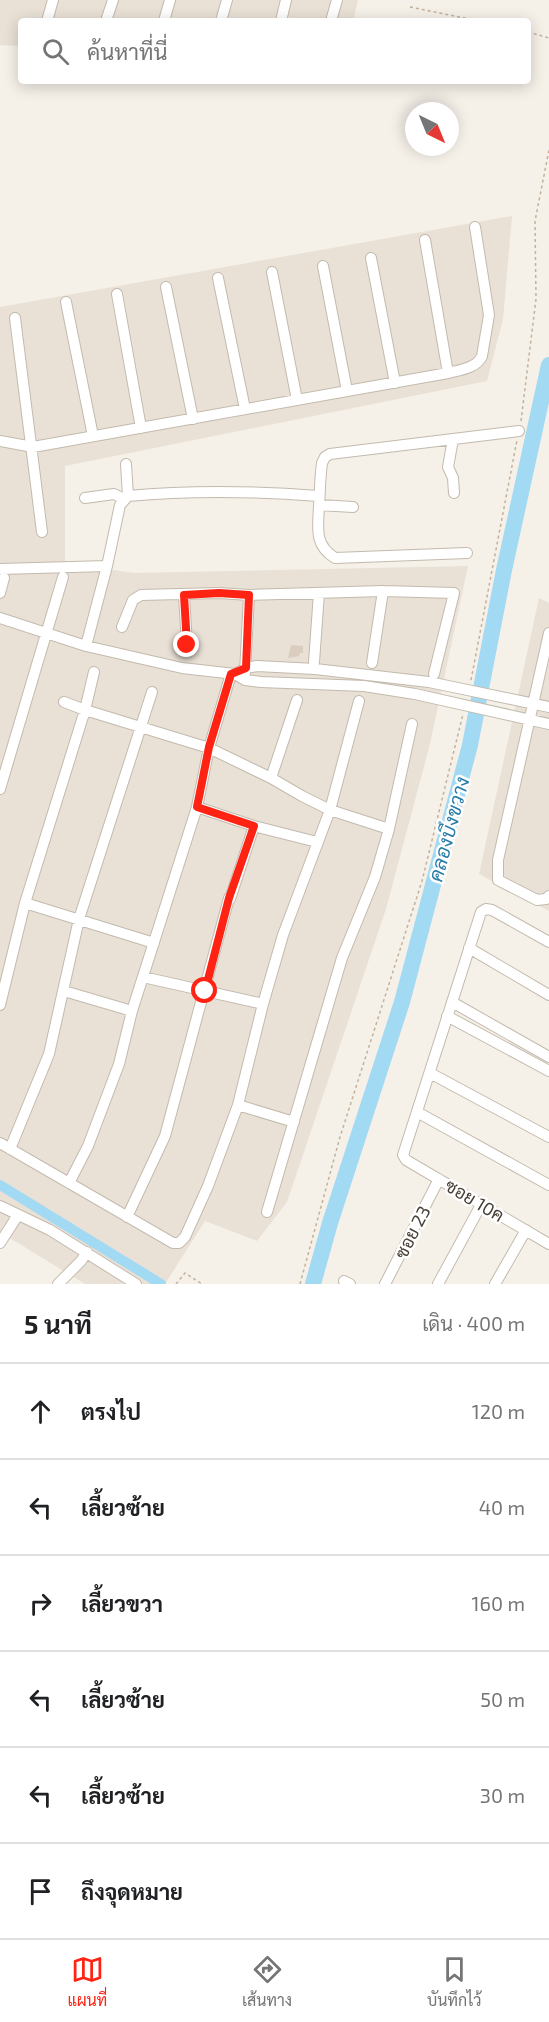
<!DOCTYPE html>
<html lang="th">
<head>
<meta charset="utf-8">
<style>
	body { margin:0; font-family:"Exo 2",Sarabun,sans-serif; background:#f2f2f2; color:#202124 }
	.compass { position:absolute; left:405px; top:102px; width:54px; height:54px; border-radius:50%; background:#fff; box-shadow:0 3px 15px #0003; rotate:137deg }
	.stop { position:absolute; width:18px; height:18px; margin:-14px; border:4px solid #ff2314; border-radius:50%; background:#fff }
	.stop.end { background:#ff2314; border-color:#fff; box-shadow:0 2px 6px #0008 }
	.list { margin:0; padding:0; list-style:none }
	h2 { display:flex; justify-content:space-between; align-items:center; height:78px; margin:0; padding:0 24px; font-size:26px }
	h2 small { font-size:20px; font-weight:400; color:#757577 }
	.list li { display:grid; grid-template-columns:39px 1fr auto; gap:18px; align-items:center; box-sizing:border-box; height:96px; padding:0 24px; border-top:2px solid #e0e0e0 }
	.list b { display:block; font-size:22px; white-space:nowrap }
	.list em { font-size:20px; font-style:normal; color:#757577 }
	.icon { flex:none; width:33px; height:33px; fill:none; stroke:currentColor; stroke-width:2; stroke-linecap:round; stroke-linejoin:round }
	.map { position:relative; flex:none; width:549px; height:1284px; overflow:hidden }
	.search { position:absolute; background:#fff; box-shadow:0 3px 15px #0003; left:18px; right:18px; top:18px; height:66px; display:flex; align-items:center; gap:15px; box-sizing:border-box; padding:0 21px; border-radius:6px; color:#757577; font-size:22px }
	.sheet { height:654px; background:#fff }
	nav { display:flex; justify-content:space-around; align-items:center; box-sizing:border-box; height:84px; border-top:2px solid #e0e0e0; background:#fff; font-size:16px; color:#757577 }
	nav a { display:grid; justify-items:center; gap:3px }
	nav .on { color:#ff2314 }
	.map>svg:first-child { display:block }
</style>
</head>
<body>
<div class="map">
<svg width="549" height="1284" viewBox="0 0 549 1284">
	<rect width="100%" height="100%" fill="#f5f0e8"/>
	<path fill="#e9e1d6" d="M0,0H358L353,21H21V46L0,45Z
		M512,216L503,319L487,381L65,466V562L133,573L468,566L430,744L386,909L287,1202L257,1241L205,1221L165,1284H85L0,1232V307Z
		M539,598L549,603V911L479,874Z"/>
	<g fill="none" stroke-linecap="round" stroke-linejoin="round">
		<path stroke="#a2d9f3" stroke-width="10" d="M0,1185L161,1284"/>
		<path stroke="#a2d9f3" stroke-width="16" d="M313,1284L330,1223L402,1002L470,745L504,570L549,365"/>
	</g>
	<path fill="#dacdc0" d="M291,645L303,646V653H300L299,656L288,658Z"/>
	<g fill="none" stroke-linecap="round" stroke-linejoin="round">
		<defs>
			<path id="minor" d="M47,21L53,0
				M106,21L113,0
				M164,21L170,0
				M221,21L227,0
				M281,21L286,0
				M331,21L337,0
				M425,240L448,373
				M371,258L395,383
				M323,266L347,391
				M272,272L297,400
				M218,278L245,409
				M166,287L193,419
				M117,294L141,428
				M66,302L93,436
				M15,318L42,532
				M453,439L448,467L453,478L454,493
				M0,441L33,447L448,373C460,370 477,368 482,356L489,315L475,227
				M126,464L128,496
				M85,498L114,494L124,499
				M319,505L353,507
				M467,553L335,558C314,545 318,528 319,506C320,492 320,477 322,463L325,457L330,454L519,431
				M0,569L107,566
				M0,593L4,578
				M184,595L187,645
				M0,618L86,646L182,668L235,674L245,680L261,682L364,686L415,694L549,724
				M122,627L133,600L141,595L219,593L249,595L383,591L454,593L434,674
				M549,633L498,860V880L537,900L546,899L549,896
				M86,646L107,566L120,505L128,496C191,490 255,491 318,496
				M314,662L319,593
				M372,663L383,591
				M94,672L85,710L209,748L271,778L302,796L330,810L389,829
				M245,673L249,595
				M235,674L246,668L257,666L315,669L429,682L549,707
				M271,778L297,700
				M0,789L63,577
				M197,807L254,826L317,842
				M230,899L254,826
				M25,903L154,943
				M549,942L492,910L486,909L481,912L403,1155L406,1160L549,1244
				M469,948L549,995
				M143,977L263,1004
				M64,991L132,1011
				M452,1002L549,1057
				M0,1005L25,903L85,710L64,702
				M447,1016L549,1071
				M430,1073L549,1137
				M238,1105L294,1122
				M417,1112L549,1185
				M0,1143L173,1243H179L185,1237L208,1186L238,1105L263,1004L283,935L330,810L359,701
				M10,1149L49,1054L79,919L152,692
				M69,1183L88,1146L119,1064L132,1011L197,807L209,748L231,674
				M0,1206L50,1230L136,1284
				M267,1212L342,958L375,877L389,829L412,724
				M127,1217L165,1136L229,898
				M0,1243L18,1215
				M344,1281L350,1284
				M58,1284L81,1261L87,1252
				M385,1284L439,1179
				M438,1284L481,1205
				M495,1284L526,1230"/>
		</defs>
		<use href="#minor" stroke="#c3baad" stroke-width="12"/>
		<path stroke="#c3b19b" stroke-width="1.5" stroke-dasharray="3 3" stroke-linecap="butt" d="M410,7L479,21
			M528,32L549,38
			M521,421L536,299L535,221L549,150
			M471,680L517,440
			M176,1284L185,1273L202,1284
			M300,1284L340,1137L422,881L463,714"/>
		<use href="#minor" stroke="#fff" stroke-width="10"/>
	</g>
	<g fill="none" stroke-linecap="round" stroke-linejoin="round">
		<path stroke="#ff2314" stroke-width="8" d="M187,645L184,595L219,593L249,595L246,668L231,674L209,747L197,807L254,826L229,898L205,991"/>
	</g>
	<g text-anchor="middle" dominant-baseline="central" stroke-width="5" stroke-linejoin="round" paint-order="stroke">
		<g font-size="18" fill="#484036" stroke="#fff">
			<text transform="translate(475 1200) rotate(31)">ซอย 10ค</text>
			<text transform="translate(412 1232) rotate(-63)">ซอย 23</text>
		</g>
		<g font-size="20" font-style="italic" fill="#287da8" stroke="#fff">
			<text transform="translate(448 829) rotate(-75)">คลองบึงขวาง</text>
		</g>
	</g>
</svg>
<svg class="compass" viewBox="-18 -18 36 36"><path d="M0-13l5 13h-10z" fill="#e53935"/><path d="M0 13l5-13h-10z" fill="#757577"/></svg>
<div class="stop" style="left:205px;top:991px"></div>
<div class="stop end" style="left:187px;top:645px"></div>
<div class="search"><svg class="icon" aria-label="search" viewBox="0 0 24 24"><circle cx="10" cy="10" r="6"/><path d="M15 15l6 6"/></svg>ค้นหาที่นี่</div>
</div>
<section class="sheet">
<h2>5 นาที<small>เดิน · 400 m</small></h2>
<ul class="list">
<li><svg class="icon" aria-label="ahead" viewBox="0 0 24 24"><path d="M12 20V5M6 11l6-6 6 6"/></svg><div><b>ตรงไป</b></div><em>120 m</em></li>
<li><svg class="icon" aria-label="left" viewBox="0 0 24 24"><path d="M17 20v-9H6M10 6l-5 5 5 5"/></svg><div><b>เลี้ยวซ้าย</b></div><em>40 m</em></li>
<li><svg class="icon" aria-label="right" viewBox="0 0 24 24"><path d="M7 20v-9h11M14 6l5 5-5 5"/></svg><div><b>เลี้ยวขวา</b></div><em>160 m</em></li>
<li><svg class="icon" aria-label="left" viewBox="0 0 24 24"><path d="M17 20v-9H6M10 6l-5 5 5 5"/></svg><div><b>เลี้ยวซ้าย</b></div><em>50 m</em></li>
<li><svg class="icon" aria-label="left" viewBox="0 0 24 24"><path d="M17 20v-9H6M10 6l-5 5 5 5"/></svg><div><b>เลี้ยวซ้าย</b></div><em>30 m</em></li>
<li><svg class="icon" aria-label="arrive" viewBox="0 0 24 24"><path d="M6 21V4h12l-3 4 3 4H6"/></svg><div><b>ถึงจุดหมาย</b></div></li>
</ul>
</section>
<nav>
<a class="on"><svg class="icon" aria-label="map" viewBox="0 0 24 24"><path d="M3 6l6-2 6 2 6-2v14l-6 2-6-2-6 2zM9 4v14M15 6v14"/></svg>แผนที่</a>
<a><svg class="icon" aria-label="directions" viewBox="0 0 24 24"><path d="M12 3l9 9-9 9-9-9zM9 14v-3h6M13 9l2 2-2 2"/></svg>เส้นทาง</a>
<a><svg class="icon" aria-label="saved" viewBox="0 0 24 24"><path d="M7 4h10v16l-5-4-5 4z"/></svg>บันทึกไว้</a>
</nav>
</body>
</html>
